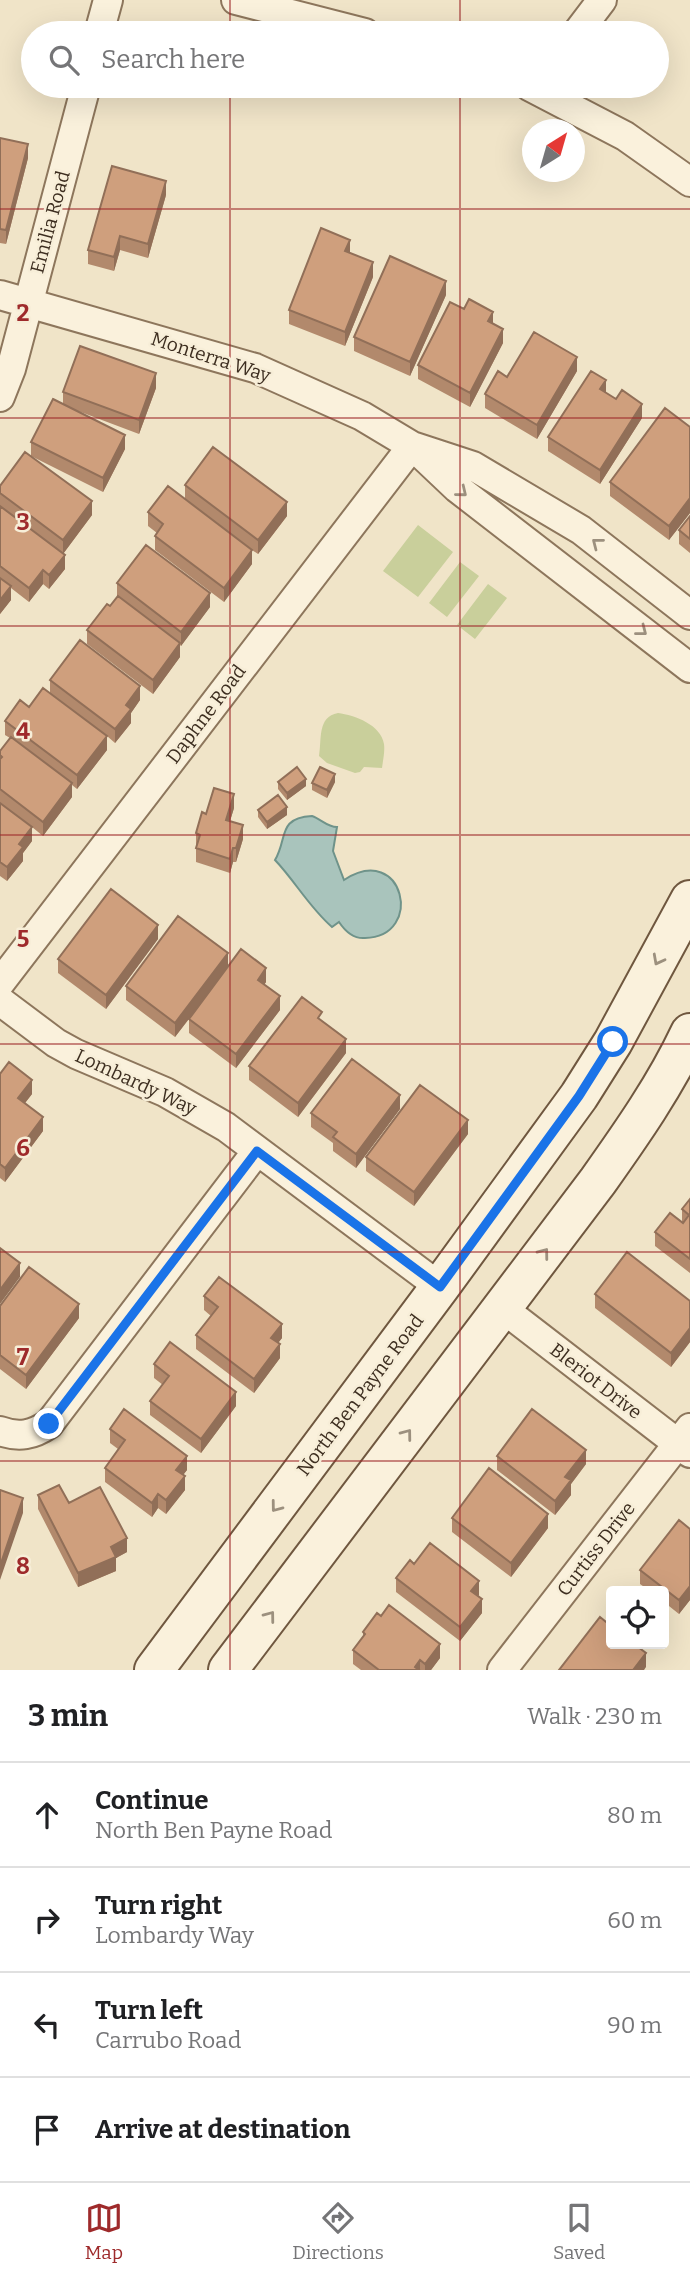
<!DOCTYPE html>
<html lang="en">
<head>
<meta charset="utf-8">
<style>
	body { margin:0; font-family:Bitter,serif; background:#f2f2f2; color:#202124 }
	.controls { position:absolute; right:21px; bottom:21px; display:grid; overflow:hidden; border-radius:7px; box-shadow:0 7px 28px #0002 }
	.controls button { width:63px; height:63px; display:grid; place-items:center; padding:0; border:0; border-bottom:2px solid #e0e0e0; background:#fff; color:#202124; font:35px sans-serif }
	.compass { position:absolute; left:522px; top:119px; width:63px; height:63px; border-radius:50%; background:#fff; box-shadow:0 7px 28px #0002; rotate:37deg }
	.stop { position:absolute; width:21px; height:21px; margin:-16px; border:5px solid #1a73e8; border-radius:50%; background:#fff }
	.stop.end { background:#1a73e8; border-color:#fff; box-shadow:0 2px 7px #0008 }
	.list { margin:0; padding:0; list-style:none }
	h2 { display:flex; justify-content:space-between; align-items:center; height:91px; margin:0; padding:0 28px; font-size:30px }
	h2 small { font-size:23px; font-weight:400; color:#757577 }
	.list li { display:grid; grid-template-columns:46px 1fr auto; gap:21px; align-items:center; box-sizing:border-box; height:105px; padding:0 28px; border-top:2px solid #e0e0e0 }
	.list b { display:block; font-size:26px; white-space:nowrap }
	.list p { margin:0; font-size:23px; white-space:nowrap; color:#757577 }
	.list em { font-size:23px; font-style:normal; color:#757577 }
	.icon { flex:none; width:38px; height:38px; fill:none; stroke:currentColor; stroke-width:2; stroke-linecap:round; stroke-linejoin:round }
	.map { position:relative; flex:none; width:690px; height:1670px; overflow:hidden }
	.search { position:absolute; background:#fff; box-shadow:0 7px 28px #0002; left:21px; right:21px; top:21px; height:77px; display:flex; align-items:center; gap:18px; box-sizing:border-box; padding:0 24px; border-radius:38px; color:#757577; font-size:26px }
	.sheet { height:511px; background:#fff }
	nav { display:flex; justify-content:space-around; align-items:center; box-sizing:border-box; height:98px; border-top:2px solid #e0e0e0; background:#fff; font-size:19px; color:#757577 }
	nav a { display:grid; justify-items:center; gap:4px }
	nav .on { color:#9e2a2b }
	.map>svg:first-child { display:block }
</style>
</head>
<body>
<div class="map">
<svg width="690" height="1670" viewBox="0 0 690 1670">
	<rect width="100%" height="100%" fill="#f0e4c8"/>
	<path fill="#c9cf9b" d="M418,525L453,552L418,597L383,571Z
		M460,562L479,576L447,617L429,603Z
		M488,584L507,598L475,639L457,625Z
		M338,713C355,715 381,725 384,744C385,752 383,760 382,768L364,767L360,772L355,773L327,763L319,756C322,739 317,717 338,713Z"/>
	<path fill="#a9c4bc" stroke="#6f938a" stroke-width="2" d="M312,816C321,819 327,827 337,827L333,851L344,880C404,841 425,937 365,938C354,939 345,931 339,922L332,927C309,907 295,881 275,860C288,838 277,818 312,816Z"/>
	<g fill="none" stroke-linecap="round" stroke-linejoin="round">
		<defs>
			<path id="street" d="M236,0L365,33
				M99,33L108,0
				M577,33L602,0
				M529,86L625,136L690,182
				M0,295L255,368L362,416L412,446L473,466L581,530L690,615
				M0,397L11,369L86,86
				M419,452L457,488L690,668
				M0,983L412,446
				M0,1001L56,1043L76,1054L165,1092L226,1127L440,1287
				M502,1308L690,1453
				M0,1431C19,1438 33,1435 49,1424L257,1151
				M502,1670L690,1428"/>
			<path id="secondary" d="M154,1670L440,1287L579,1096L613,1042L690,900
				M228,1670L598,1181C632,1133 665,1086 690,1033"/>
		</defs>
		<use href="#street" stroke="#8d765c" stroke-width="32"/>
		<use href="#secondary" stroke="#6f573f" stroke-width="42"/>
		<use href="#street" stroke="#faf1dc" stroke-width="28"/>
		<use href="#secondary" stroke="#faf1dc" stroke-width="38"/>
	</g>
	<path fill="#b2896c" d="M0,138L28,158L6,244L0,243Z
		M166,195L148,258L120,250L114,271L88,264V250Z
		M373,277L345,346L289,324V310Z
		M446,295L410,376L354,351V337Z
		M493,323L503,343L470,407L418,379V365Z
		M577,371L537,439L485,408V394L507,377Z
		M156,388L139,434L78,411L125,449L103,492L31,456V442L63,404V392Z
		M606,393L642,418L600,484L548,451V437Z
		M690,427V513L669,540L610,496V482Z
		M185,485L287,516L258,554L252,550V564L224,602L155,550V536L157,533L148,526V512L185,499Z
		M0,486L92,515L63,554L65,569L49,589L43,584L29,602L11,588V600L0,614Z
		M690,516V553L679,544V530Z
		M117,583L210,607L181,646L180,645V657L153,694L87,644V630L110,606L117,597Z
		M50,680L140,700L131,713V723L115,743L107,736V750L77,789L72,785V797L43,836L32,827V841L23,853V861L7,881L0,876V751L10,738L5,735V721L50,693Z
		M278,782L306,786L287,800L278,789Z
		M335,782L327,798L312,790V783Z
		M234,808L230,821L243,839L236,862H233L230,873L196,862V833L206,814Z
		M258,810L287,815L267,829L258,817Z
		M158,939L106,1009L58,973V959Z
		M228,967L266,982L264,985L280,1010L236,1068L189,1033V1019L175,1037L126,1000V986Z
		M346,1053L298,1117L249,1080V1066Z
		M0,1074L32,1094L25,1103L43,1131L5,1182L0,1178Z
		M400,1109L356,1168L333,1151V1143L311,1127V1113Z
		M468,1134L414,1206L366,1171V1157Z
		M690,1199V1273L655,1246V1232L682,1223V1209Z
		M595,1294L690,1301V1342L671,1367L595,1308Z
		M204,1296L282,1338L278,1343L280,1358L254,1393L196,1349V1335L211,1316L204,1310Z
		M0,1306L79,1318L26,1389L0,1369Z
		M154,1364L236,1406L201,1453L150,1415V1401L163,1385L154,1378Z
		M110,1429L187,1470L183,1475L185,1490L166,1514L158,1508L152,1517L105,1482V1468L118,1449L110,1443Z
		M497,1456L586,1464L571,1484V1495L555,1515L497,1470Z
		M38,1495L69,1503L127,1552L116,1558V1571L78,1587L38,1509Z
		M452,1518L548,1528L511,1577L452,1532Z
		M690,1529V1600L679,1614L664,1602V1591H650L640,1584V1570Z
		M414,1564L479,1595L478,1596L482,1613L460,1641L396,1592V1578Z
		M363,1632L440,1658L431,1670H361L353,1664V1650L363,1636Z"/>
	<path fill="#916f58" d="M28,144V158L6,244V230Z
		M166,181V195L148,258V244Z
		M120,236V250L114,271V257Z
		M350,240V254L345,251Z
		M373,262V277L345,346V332Z
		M446,281V295L410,376V362Z
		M493,312V326L488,321Z
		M503,329V343L470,407V393Z
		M577,357V371L537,439V425Z
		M156,373V388L139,434V420Z
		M606,380V395L600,389Z
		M642,404V418L600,484V470Z
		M125,435V449L103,492V478Z
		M690,498V513L669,540V526Z
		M92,501V515L63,554V540Z
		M287,502V516L258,554V540Z
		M252,550V564L224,602V588Z
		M65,555V569L49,589V575Z
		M43,570V584L29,602V588Z
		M11,586V600L0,614V600Z
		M210,593V607L181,646V632Z
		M180,643V657L153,694V680Z
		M140,686V700L131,713V723L115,743V729L126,705Z
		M107,736V750L77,789V775Z
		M335,774V782L327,798V790Z
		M306,779V786L287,800V793Z
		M72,783V797L43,836V822Z
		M234,794V808L226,834V820Z
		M287,807V815L267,829V822Z
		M243,825V839L236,862V848Z
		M32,827V841L23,853V861L7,881V867L19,844Z
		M233,848V862L230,873V859Z
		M158,925V939L106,1009V995Z
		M228,953V967L175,1037V1023Z
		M266,968V982L258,994V980Z
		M280,996V1010L236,1068V1054Z
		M346,1039V1053L298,1117V1103Z
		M32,1080V1094L18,1112V1098Z
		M400,1095V1109L356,1168V1154Z
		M43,1117V1131L5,1182V1168Z
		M468,1120V1134L414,1206V1192Z
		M20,1263V1277L0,1304V1290Z
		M79,1304V1318L26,1389V1375Z
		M282,1324V1338L271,1352V1338Z
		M690,1328V1342L671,1367V1353Z
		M280,1344V1358L254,1393V1379Z
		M236,1392V1406L201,1453V1439Z
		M586,1450V1464L571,1484V1495L555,1515V1501L565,1477Z
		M187,1456V1470L176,1484V1470Z
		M185,1476V1490L166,1514V1500Z
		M158,1494V1508L152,1517V1503Z
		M23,1498V1513L0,1580V1566Z
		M548,1514V1528L511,1577V1563Z
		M127,1538V1552L116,1558V1571L78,1587V1573L111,1547Z
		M479,1581V1595L471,1605V1591Z
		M690,1586V1600L679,1614V1600Z
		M482,1599V1613L460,1641V1627Z
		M440,1644V1658L431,1670H425V1664Z
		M646,1653V1667L644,1670H633Z
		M420,1660V1670H415V1667Z"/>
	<path fill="#cf9f7d" stroke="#916f58" stroke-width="2" d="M0,138L28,144L6,230L0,229Z
		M112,166L166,181L148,244L120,236L114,257L88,250Z
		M321,228L350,240L345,251L373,262L345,332L289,310Z
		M390,256L446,281L410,362L354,337Z
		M469,299L493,312L488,321L503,329L470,393L418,365L450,302L464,309Z
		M534,332L577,357L537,425L485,394L498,371L507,377Z
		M80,346L156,373L139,420L63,392Z
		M591,371L606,380L600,389L616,399L622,390L642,404L600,470L548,437Z
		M53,399L125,435L103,478L31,442Z
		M665,408L690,427V498L669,526L610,482Z
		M213,447L287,502L258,540L185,485Z
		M25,452L92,501L63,540L0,493V486Z
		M168,486L252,550L224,588L155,536L163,524L148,512Z
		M0,506L65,555L49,575L43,570L29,588L0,566Z
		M690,516V539L679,530Z
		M146,545L210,593L181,632L117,583Z
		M0,578L11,586L0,600Z
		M118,596L180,643L153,680L87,630L107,604L110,606Z
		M80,640L140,686L126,705L131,709L115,729L50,680Z
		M43,688L107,736L77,775L5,721L20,700L29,707Z
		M11,737L72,783L43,822L0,789V759L2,757L0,755V751Z
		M297,767L306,779L287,793L278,782Z
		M320,767L335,774L327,790L312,783Z
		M214,788L234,794L226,820L243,825L236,848H233L230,859L196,848L200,835L196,833L202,812L206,814Z
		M278,795L287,807L267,822L258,810Z
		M0,803L32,827L19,844L23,847L7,867L0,862Z
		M111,889L158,925L106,995L58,959Z
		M178,916L228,953L175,1023L126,986Z
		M241,949L266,968L258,980L280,996L236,1054L189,1019Z
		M302,997L322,1012L318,1018L346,1039L298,1103L249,1066Z
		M352,1059L400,1095L356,1154L333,1137L337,1132L311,1113Z
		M9,1062L32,1080L18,1098L43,1117L5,1168L0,1164V1074Z
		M420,1085L468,1120L414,1192L366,1157Z
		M690,1199V1259L655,1232L670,1213L683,1223L689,1215L682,1209Z
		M0,1248L20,1263L0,1290Z
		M627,1252L690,1301V1328L671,1353L595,1294Z
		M29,1267L79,1304L26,1375L0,1355V1306Z
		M219,1277L282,1324L271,1338L280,1344L254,1379L196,1335L218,1307L204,1296Z
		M170,1342L236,1392L201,1439L150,1401L169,1376L154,1364Z
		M124,1409L187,1456L176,1470L185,1476L166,1500L158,1494L152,1503L105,1468L125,1440L110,1429Z
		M532,1409L586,1450L565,1477L571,1480L555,1501L497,1456Z
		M489,1468L548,1514L511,1563L452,1518Z
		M59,1485L69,1503L100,1487L127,1538L111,1547L116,1557L78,1573L38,1495Z
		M0,1490L23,1498L0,1566Z
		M679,1520L690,1529V1586L679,1600L640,1570Z
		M430,1543L479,1581L471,1591L482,1599L460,1627L396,1578L410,1560L414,1564Z
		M389,1605L440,1644L425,1664L420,1660L415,1667L419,1670H379L353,1650L365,1634L363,1632L377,1613L381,1616Z
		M600,1617L611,1626V1644H634L646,1653L633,1670H559Z"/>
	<defs><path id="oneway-chevron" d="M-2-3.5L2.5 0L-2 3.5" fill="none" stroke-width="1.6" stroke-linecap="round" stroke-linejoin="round" transform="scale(1.75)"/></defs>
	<g stroke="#9c907e">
		<use href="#oneway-chevron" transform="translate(462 492) rotate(39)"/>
		<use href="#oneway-chevron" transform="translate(597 543) rotate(-142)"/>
		<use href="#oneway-chevron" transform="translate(642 631) rotate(38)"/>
		<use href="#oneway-chevron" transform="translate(658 960) rotate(118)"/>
		<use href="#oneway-chevron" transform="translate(544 1253) rotate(-53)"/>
		<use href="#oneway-chevron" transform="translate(407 1434) rotate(-53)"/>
		<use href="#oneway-chevron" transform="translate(276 1507) rotate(127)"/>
		<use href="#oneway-chevron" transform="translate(270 1616) rotate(-53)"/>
	</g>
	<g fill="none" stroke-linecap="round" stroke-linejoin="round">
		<path stroke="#1a73e8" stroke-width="9" d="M49,1424L257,1151L440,1287L579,1096L613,1042"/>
	</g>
	<path fill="none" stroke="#9e2a2b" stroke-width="2" stroke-opacity="0.55" d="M230,0V33M460,0V33M230,86V1670M460,86V1670M0,209H690M0,418H690M0,626H690M0,835H690M0,1044H690M0,1252H690M0,1461H690"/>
	<g text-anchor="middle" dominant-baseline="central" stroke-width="5" stroke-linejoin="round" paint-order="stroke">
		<g font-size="19" fill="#3d2e20" stroke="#f7eed8">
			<text transform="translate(50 222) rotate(-75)">Emilia Road</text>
			<text transform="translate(211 357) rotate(18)">Monterra Way</text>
			<text transform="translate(206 714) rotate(-53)">Daphne Road</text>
			<text transform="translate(136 1082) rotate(25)">Lombardy Way</text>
			<text transform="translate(596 1381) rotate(38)">Bleriot Drive</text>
			<text transform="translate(360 1395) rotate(-53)">North Ben Payne Road</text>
			<text transform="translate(596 1549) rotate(-52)">Curtiss Drive</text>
		</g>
	</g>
	<g font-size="23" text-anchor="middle" font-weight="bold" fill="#9e2a2b" stroke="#f7eed8" stroke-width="5" stroke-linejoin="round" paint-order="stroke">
		<text x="23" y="321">2</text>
		<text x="23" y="530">3</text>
		<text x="23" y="739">4</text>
		<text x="23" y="947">5</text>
		<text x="23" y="1156">6</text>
		<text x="23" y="1365">7</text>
		<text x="23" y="1574">8</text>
	</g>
</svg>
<div class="controls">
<button><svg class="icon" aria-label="locate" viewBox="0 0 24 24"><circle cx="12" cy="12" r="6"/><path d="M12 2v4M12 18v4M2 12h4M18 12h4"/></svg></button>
</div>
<svg class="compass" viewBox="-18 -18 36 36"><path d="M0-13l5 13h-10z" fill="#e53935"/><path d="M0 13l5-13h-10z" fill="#757577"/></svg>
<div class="stop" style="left:613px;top:1042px"></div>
<div class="stop end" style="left:49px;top:1424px"></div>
<div class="search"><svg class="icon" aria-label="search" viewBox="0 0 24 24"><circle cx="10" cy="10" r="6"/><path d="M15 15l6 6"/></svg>Search here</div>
</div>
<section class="sheet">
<h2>3 min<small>Walk · 230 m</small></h2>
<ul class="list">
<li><svg class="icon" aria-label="ahead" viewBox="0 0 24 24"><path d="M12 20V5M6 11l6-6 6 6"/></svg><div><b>Continue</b><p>North Ben Payne Road</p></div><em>80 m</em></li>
<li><svg class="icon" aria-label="right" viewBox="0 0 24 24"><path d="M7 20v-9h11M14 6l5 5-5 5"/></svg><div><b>Turn right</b><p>Lombardy Way</p></div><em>60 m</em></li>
<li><svg class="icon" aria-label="left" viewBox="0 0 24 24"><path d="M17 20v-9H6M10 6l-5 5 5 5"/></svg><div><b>Turn left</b><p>Carrubo Road</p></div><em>90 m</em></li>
<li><svg class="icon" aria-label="arrive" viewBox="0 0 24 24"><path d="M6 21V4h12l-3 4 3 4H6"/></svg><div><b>Arrive at destination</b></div></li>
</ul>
</section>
<nav>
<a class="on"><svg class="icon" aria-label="map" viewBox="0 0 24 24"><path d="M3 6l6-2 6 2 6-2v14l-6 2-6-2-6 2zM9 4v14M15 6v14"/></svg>Map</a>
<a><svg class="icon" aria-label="directions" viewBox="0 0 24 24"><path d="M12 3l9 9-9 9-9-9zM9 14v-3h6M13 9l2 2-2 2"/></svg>Directions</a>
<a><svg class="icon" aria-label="saved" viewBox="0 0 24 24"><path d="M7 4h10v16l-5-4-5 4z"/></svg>Saved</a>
</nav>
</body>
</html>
